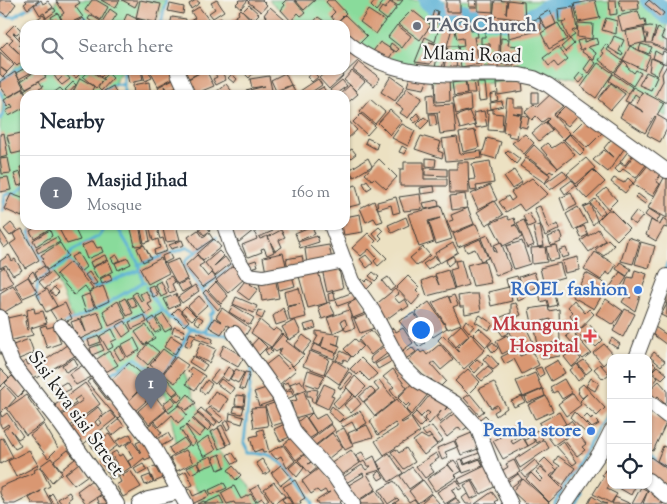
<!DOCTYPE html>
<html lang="en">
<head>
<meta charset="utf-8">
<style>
	body { margin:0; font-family:"Sorts Mill Goudy",serif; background:#f6f6f7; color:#1f2937 }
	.controls { position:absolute; right:15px; bottom:15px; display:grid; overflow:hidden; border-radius:10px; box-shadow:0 1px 4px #0004 }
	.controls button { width:45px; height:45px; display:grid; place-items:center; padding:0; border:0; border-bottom:1px solid #e0e1e3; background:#fff; color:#1f2937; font:25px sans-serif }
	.you { position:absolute; left:420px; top:329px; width:18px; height:18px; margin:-12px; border:4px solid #fff; border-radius:50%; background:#1a73e8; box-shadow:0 0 0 8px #1a73e833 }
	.badge { display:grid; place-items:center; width:32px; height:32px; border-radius:50%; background:#d1495b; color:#fff; font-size:16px; font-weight:700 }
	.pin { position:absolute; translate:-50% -41px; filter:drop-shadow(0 1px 2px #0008) }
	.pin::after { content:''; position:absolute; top:26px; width:18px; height:15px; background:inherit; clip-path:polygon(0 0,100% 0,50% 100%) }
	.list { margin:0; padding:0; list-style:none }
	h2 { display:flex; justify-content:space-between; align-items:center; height:65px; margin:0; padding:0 20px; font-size:21px }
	h2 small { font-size:16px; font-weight:400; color:#747a83 }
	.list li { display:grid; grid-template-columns:32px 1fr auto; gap:15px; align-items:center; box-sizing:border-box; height:75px; padding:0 20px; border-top:1px solid #e0e1e3 }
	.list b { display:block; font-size:19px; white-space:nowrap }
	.list p { margin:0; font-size:16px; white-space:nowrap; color:#747a83 }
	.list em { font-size:16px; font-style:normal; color:#747a83 }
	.icon { flex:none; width:28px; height:28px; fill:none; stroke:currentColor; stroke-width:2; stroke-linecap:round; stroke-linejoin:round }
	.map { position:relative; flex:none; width:667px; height:504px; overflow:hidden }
	.search { position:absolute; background:#fff; box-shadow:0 1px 4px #0004; left:20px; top:20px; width:330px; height:55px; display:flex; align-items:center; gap:12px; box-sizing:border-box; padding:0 18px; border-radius:15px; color:#747a83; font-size:19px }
	.panel { position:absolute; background:#fff; box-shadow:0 1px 4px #0004; left:20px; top:90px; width:330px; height:140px; border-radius:15px }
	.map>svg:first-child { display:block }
</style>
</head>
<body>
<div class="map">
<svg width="667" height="504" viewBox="0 0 667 504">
	<rect width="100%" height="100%" fill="#f6f6f2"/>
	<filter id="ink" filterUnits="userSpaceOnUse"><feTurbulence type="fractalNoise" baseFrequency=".02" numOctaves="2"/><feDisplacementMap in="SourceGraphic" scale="10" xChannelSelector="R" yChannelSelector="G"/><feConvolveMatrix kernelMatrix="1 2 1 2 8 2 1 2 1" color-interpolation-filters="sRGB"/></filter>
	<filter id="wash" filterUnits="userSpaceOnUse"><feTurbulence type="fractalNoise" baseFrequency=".0096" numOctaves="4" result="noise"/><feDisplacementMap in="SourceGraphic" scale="20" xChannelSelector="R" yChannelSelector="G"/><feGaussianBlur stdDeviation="1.12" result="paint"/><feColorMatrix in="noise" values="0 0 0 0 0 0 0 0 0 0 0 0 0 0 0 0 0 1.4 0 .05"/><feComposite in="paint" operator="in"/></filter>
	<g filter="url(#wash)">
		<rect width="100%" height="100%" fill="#ece1c2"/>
		<path fill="#89db9b" stroke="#527c5c" d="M56,0H167L154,25H44L54,10Z
			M269,0L667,1V117L616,87L560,76L450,87L402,72L345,47V25H297Z
			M25,52V70H123L117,77L111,95H25V216L0,180V127L5,81Z
			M31,225H136L165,296L175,355L218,451L261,498L263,504H199L203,498L183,473L166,394L115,363L76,327L38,236Z"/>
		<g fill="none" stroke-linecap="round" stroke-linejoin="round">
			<path stroke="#56afd3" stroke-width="3" d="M0,15L14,17L40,0
				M69,25L83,17L94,25
				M161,25L166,0
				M124,70V95
				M0,81L25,64
				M0,91C5,103 8,108 0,119
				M94,95L115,84L124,85
				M3,211L5,195L15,193L25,186
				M39,225L29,233L48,272
				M116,225L139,264L143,282L145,283
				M68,260L72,251L99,236L106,225
				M138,265L188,247L197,252
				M664,273L667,264
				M147,287C164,324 192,333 230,335
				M201,291L184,264L187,259L217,237
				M39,301L36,295L38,282L68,260L93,288L140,270
				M66,323L103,306L143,282
				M204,331L211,320L210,315L215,311L201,291L236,263
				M81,342L122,321L143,313L148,319L161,311
				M252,367L244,443L249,453C256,453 265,453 272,457C290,466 304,487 312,504
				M106,377L135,358L161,376L177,355L190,330
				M648,455L653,456L667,469
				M603,458L605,455L611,458
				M554,504L611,406
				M574,504L581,492"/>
			<path stroke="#56afd3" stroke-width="20" d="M428,0L445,15L469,14L504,20L526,21L549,8L570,0
				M650,0L667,15"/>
		</g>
		<g id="blocks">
			<path fill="#d99772" d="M0,0H11L16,4L7,16L0,11Z
				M25,0H39L28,9L24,4L27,2Z
				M41,0L43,4L48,1L53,7L46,12L54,8L56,11L46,18L44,13L40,15L34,5Z
				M56,0H78L80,3L75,6L83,17L65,25L60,16L64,13Z
				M92,0H96L108,7L101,20L85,10Z
				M101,0H120L115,8Z
				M122,0H137L138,1L135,7Z
				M140,0L161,4L156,23L136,18Z
				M196,0L200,3L191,9L189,4Z
				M217,0L224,11L213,18L209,13L215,9L211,3Z
				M240,0H248L241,8L236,4Z
				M250,0H262L267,5L261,12L248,2Z
				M286,0H294L305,13L301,16L298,13L291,21L281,10L285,5L283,3Z
				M295,0H315L304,10Z
				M328,0H334L346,13L336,23L331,16L335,12L326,2Z
				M376,0H385L376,11L371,6Z
				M389,0H403L398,6Z
				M446,0H460V12H446Z
				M469,0H477L476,7H469Z
				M478,0H493V12L478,11Z
				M495,0L507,1L506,14L508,0L524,2L525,20L493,16Z
				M595,0L600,18L578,22L574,4Z
				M609,0H616L617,14L610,15Z
				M619,0H638L639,9L622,11Z
				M649,0L664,13L661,17L645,4Z
				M390,2L397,7L387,20L378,13L382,7L385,9Z
				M170,4L184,7L183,14L168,11Z
				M249,5L259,14L253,20L243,11Z
				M199,7L209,20L201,25H188L187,23L195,18L191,12Z
				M270,7L285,20L280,25H275L264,15Z
				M573,7L577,29L572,31L575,35L569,39L562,23L567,21L559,22L558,9Z
				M110,9L117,14L110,25H96L88,19L90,16L94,17L102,22Z
				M241,9L252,21L248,25H239L232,19L239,14L238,12Z
				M368,10L385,21L376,34L360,22Z
				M412,10L431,25L420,40L398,24Z
				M434,10L438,11L435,25L430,24Z
				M550,10L556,24L546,29L539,16Z
				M638,11L641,20L645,19L646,26L622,31L618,16Z
				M58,13L63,24L61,25H55L51,17Z
				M127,14L137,19L134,25H122Z
				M43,15L51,25H35L33,22Z
				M345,15L367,36L356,47L345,36L349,31L345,34V25H334Z
				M172,17L186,19L185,25H170Z
				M265,17L273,25H266L261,21Z
				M318,17L324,21L320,25H311Z
				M469,17L471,31L477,30L478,37H474L479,64L461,67L458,47L464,46L463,38L457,39L453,22Z
				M83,18L88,25H70Z
				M221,18L224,24L211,25Z
				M540,18L541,30L509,38L508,27Z
				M606,18L617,21L616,34L602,30Z
				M138,19L149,25H135Z
				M558,23L567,39L549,49L541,33Z
				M578,23L593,24L592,39L577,37Z
				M15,24L21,30L17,34L13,33L22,42L19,45L25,51V59L17,66L0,49L7,42L22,56L9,43L13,39L6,33Z
				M440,24L452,28L447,46L429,42L438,45L430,64L415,62L425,37L435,42Z
				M397,25L411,36L402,48L388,37Z
				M650,26L656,27L652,42L658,28L664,31L661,38L667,41V51L651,43H646L648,34H645L644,27Z
				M643,28L646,42L629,46L626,31Z
				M485,31H500L498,68L481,69L482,47H490V44H481V37H485Z
				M25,32V45L19,36Z
				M614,36L624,40L619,51L623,53L622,56L609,48Z
				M501,38L509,39L508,45L519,46L518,62H514V65L500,64Z
				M596,38L598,44L588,47L596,53L594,60L582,52L584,48L580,50L577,41L584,39V42Z
				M570,39L574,44L565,52L561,47Z
				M380,42L394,51L385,64L371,54Z
				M391,43L399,49L396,52L389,47Z
				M606,44L609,47L607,50L623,61L614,72L599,60L604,53L601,51Z
				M641,44L652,47L649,54L639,50Z
				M439,46H447L442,69L435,68Z
				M448,46H458L456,70L444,68Z
				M630,46L650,56L644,70L623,60Z
				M351,47L361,58L343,75L339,70H345V53Z
				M558,47L568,59L558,67L554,62L549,66L543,58Z
				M655,51L662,55L663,51L667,53L666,64L653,58Z
				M0,52L14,65L7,72L1,68L7,73L3,77L0,74Z
				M651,58L663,63L657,75L649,71Z
				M591,59L596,63L589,73L584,69Z
				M624,61L628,65L627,67L634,73L636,70L641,73L633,86L615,73Z
				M359,62L380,78L374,86L353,70Z
				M598,63L613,73L596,98L581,87Z
				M667,65V103L655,96L663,81L662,74Z
				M25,68L32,72L19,79L16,73Z
				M32,70H41L46,77L26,88L21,81L34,72Z
				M58,70H63L70,79L62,85L58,81L62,77L58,81L53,74Z
				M67,70H77L80,74L76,78Z
				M90,70L104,80L103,78L108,73L113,78L101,91L98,88L102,81L96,88L83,77Z
				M93,70H108L101,77Z
				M126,70H141L143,80L129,83Z
				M148,70L152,78L145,81L142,71Z
				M152,70H174L177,76L158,86L150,71Z
				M177,70H206L214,86L192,95L185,81L199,73L183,81Z
				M213,70H221L226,80L216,85L213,79L217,77Z
				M247,70H256L249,78L244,73Z
				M328,70L334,76L339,71L343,76L329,89L319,78Z
				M352,71L365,81L356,91L350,85L358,94L345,105V95H339L350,85L344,80Z
				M15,72L24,88L8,97L0,86V82Z
				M313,72L318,77L312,82L307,77Z
				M646,72L657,77L651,90L639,85Z
				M285,73L291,85L276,91L271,80Z
				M580,73L585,77L580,83L575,79Z
				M232,74L237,79L234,83L228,78Z
				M411,74L428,79L424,89L407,86Z
				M613,74L632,87L628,93L609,81Z
				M269,76L273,95H247L246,91L265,86L252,88L250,79Z
				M391,76L405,86L395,101L381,92Z
				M80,78L94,86L90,95L72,94Z
				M175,78L179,85L168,91L165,86L166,88L160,91L158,87Z
				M449,78L450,101L436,102L435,79Z
				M318,79L322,85L307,95H303L300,91Z
				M342,80L347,86L334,95L330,90Z
				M39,81L43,87L27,95L24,90Z
				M465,81L467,94L454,96L452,83Z
				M473,81L475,93H467L466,82Z
				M522,81L523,91L498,95L497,83Z
				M73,82L76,85L69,93L65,90Z
				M149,82L151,95H134L133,85Z
				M477,83H485L487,100L479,101Z
				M611,83L625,94L611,110L598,99Z
				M226,84L235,95H218L216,92Z
				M292,85L296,95H278L277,92Z
				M113,86L117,95H106L104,91Z
				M180,86L183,93L170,95L168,92Z
				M323,87L328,95H310Z
				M633,87L642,92L639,97L635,94L630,103L625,101Z
				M60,88L67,95H53L52,94Z
				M407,88L422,98L408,118L400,113L403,109L396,104Z
				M23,89L26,95L25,107L9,116L6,111L13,107L11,104L8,107L4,100Z
				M166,89L169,95H156L155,93Z
				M532,92H538V103H532Z
				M553,92L563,106L553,115L570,133L563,140L546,122L549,119L548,118L542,122L536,116L532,120L525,112L534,104L537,107Z
				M643,92L664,103L657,115L667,121V129L660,142L647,135L656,117L655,116L645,133L620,117L628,103L644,112L635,106Z
				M496,93L498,100L491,102L490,95Z
				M434,94L435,105L453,104L456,132L440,134L437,113L440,112L428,113L427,95Z
				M470,95L471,110L456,114L453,98Z
				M507,98L514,99V107H523V114L513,113L521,115L517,138L508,136L509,133L503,132Z
				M370,99L385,112L375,124L360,111Z
				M502,101L503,106L491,109L490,103Z
				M567,104L577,116L568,126L555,116Z
				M493,109V113L503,114L502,131L488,130L489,113L487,114L486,110Z
				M390,110L402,121L390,135L378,123Z
				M469,111L475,125L460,129L456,116Z
				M484,111L487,126L476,128L473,113Z
				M417,113L421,118L415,123L411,119Z
				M361,114L375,126L367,135L353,122Z
				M429,114H435L437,125L431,126Z
				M522,115L529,117L527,128L519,126Z
				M589,115L605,130L587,148L571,133Z
				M345,117L357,130L345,141Z
				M424,117L429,121L421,129L417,124Z
				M545,122L552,130L539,141L532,133Z
				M402,124L415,131L408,146L392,138Z
				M475,130L479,148L463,152L459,133Z
				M4,133L8,156L0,158V134Z
				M21,133L25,151L12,154L7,136Z
				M525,134L534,143L524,154L512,143Z
				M570,134L585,150L580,155L564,140Z
				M421,136L441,142L438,151L443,153L442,158L415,149Z
				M614,136L626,146L608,172L593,160L604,150L614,158L604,148Z
				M457,137L460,154L481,151L482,158L446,161L442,139Z
				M367,138L378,143L376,149L365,143Z
				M487,138L501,142L496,159L482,155Z
				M563,141L575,155L558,168L541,148L547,143L552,148Z
				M534,145L558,168L553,173L550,171L548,173L525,155Z
				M402,146L407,149L405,154L399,152Z
				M345,148L347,152L352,149L356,154L348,160L345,159L347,162L345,163Z
				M508,150L520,159L516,164L505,153Z
				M629,150L634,153L625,165L620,162Z
				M634,155L646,165L636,178L623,169L619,173L615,169L620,163L625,167Z
				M8,158L11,173L2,174L0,159Z
				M368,158L372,166L354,177L349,170Z
				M426,158L436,159L435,167L426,166Z
				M526,158L550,175L545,183L520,166Z
				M586,158L595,168L576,184L567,174Z
				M379,159L397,177L386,189L374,178L372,180L365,174Z
				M490,161L494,183L476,186L477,190L471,191L469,180L475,179L472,164Z
				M404,162H424V179H447V186H400V169H404Z
				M457,162H468L469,193H450L449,169H457Z
				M648,165L661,174L656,181L660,184L652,196L633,184Z
				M25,166V181L20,167Z
				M425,168L447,169V176L425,175Z
				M514,170L522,182L512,189L504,177Z
				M563,170L568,177L550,190L545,183Z
				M593,170L605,182L587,199L576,187Z
				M20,172L24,184L18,186L14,174Z
				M665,176L667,177V218L648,208Z
				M8,177L11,190L0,192V178Z
				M532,178L548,194L524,211L519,204L506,212L499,202L508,196L511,201L515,198L511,192Z
				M614,178L624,183L628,178L633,183L625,193L611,182Z
				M367,180L372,187L367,190L363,183Z
				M572,180L576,186L565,194L561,188Z
				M356,185L361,204L345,208V188Z
				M490,185L497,200L478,209L471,194Z
				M434,186L435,192L421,194L420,188Z
				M606,188L617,200L608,209L597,196Z
				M571,193L577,205L565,211L560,198Z
				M11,194L25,199V210L22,217L4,209Z
				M420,194L422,209L404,211L399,197Z
				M465,194L467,208L452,210L450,196Z
				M638,194L647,201L645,204L635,197Z
				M396,197L400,212L393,214L391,205L378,209L377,202Z
				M595,199L605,212L600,216L590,203Z
				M438,200L439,206L425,209L423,203Z
				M374,201L383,221L377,223L374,218L366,222L360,208Z
				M494,201L503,215L486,225L477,212Z
				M590,204L597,220L593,225L583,207Z
				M441,206L452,239L436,244L429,222L440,218L428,221L434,242L419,247L408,214Z
				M540,206L549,228L558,224L560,229L545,236L534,208Z
				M578,207L587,223L574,230L566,214Z
				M468,208L474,224L452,233L447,222L453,220L451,215Z
				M649,209L660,216L656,223L645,215Z
				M608,210H611L629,228L617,240L597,221Z
				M636,211L643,216L635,225L629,220Z
				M529,213L535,224L528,227L523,216Z
				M360,214L363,232L344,235L342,225H345V217Z
				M507,216L509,220L514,218L516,224L512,226L516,225L522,237L503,246L491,223Z
				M406,217L409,225L392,233L388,225Z
				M663,218L667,220V228L664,227L656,241L646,235L651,220L660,225Z
				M524,220L534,245L527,248L517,223Z
				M11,223L17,230L10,236L4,229Z
				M476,224L482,237L458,247L453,234Z
				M40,225H56L34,238L30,231Z
				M66,225H73L80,240L67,244L59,229Z
				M130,225H139L143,245L135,246Z
				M140,225H147L150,241L144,243Z
				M149,225H162L158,232L160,239L163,238L167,251L155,255L154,250L160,248L158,239L153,241Z
				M162,225H176L180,240L166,242Z
				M206,225L210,231L204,235L199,229Z
				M235,225H249L254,230L239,242L229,230Z
				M270,225L273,231L259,237L260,239L268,236L274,252L267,255L264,248L261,249L262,252L249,257L246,255L242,245L257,239L253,226Z
				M540,225L544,246L538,247L533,227Z
				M312,226L315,234L298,241L295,233Z
				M584,226L588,235L581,238L577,229Z
				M379,227L383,231L379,235L382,238L379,241L372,233Z
				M22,229L39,260L25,268L10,244L16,240L13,234Z
				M598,229L605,241L589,252L581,241Z
				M0,230L9,244L4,248L0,242Z
				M50,230L52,236L36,246L33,240Z
				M198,230L203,237L209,233L213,239L197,250L188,237Z
				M281,230L285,237L279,240L282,247L275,251L268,237Z
				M561,232L563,238L560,240L561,242L551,246L548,237Z
				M368,233L376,241L373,244L387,258L378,266L374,261L377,258L369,249L361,256L352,248Z
				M488,235L495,252H497L494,245L501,242L511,270L496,276L481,238Z
				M317,236L319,242L300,248L298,242Z
				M57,237L60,242L38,253L36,248Z
				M628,237L640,241L633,264L621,261Z
				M214,239L221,247L203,261L197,254Z
				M480,239L488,258L481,261L475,249L467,252L464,246Z
				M608,239L614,245L604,256L595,250Z
				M182,240L184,245L171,249L169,245Z
				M93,241L97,248L101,247L103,252L87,259L82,246Z
				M522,241L530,264L514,269L506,246Z
				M641,242L655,246L649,268L635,264Z
				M60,243L68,256L47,270L42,261L44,259L41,255Z
				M453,243L458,252L440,263L435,253Z
				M144,245L151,258L143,262L137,248Z
				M329,245L332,260L307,264L305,249Z
				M556,245L559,259L549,261L546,247Z
				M423,247L430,255L417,266L410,258Z
				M545,247L547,262L532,264L531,248Z
				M566,248L569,256L562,258L559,250Z
				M219,251L224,256L213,267L225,257L230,264L215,276L205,263Z
				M595,252L616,265L610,275L606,272L601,280L584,269Z
				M78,253L86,267L80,272L71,257Z
				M169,253L172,259L164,263L162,256Z
				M283,253L287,269L266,273L263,257Z
				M9,255L12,261L15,259L22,270L13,275L6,265L0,268V261Z
				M105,255L107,260L92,267L90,262Z
				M117,255L120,260L114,263L111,258Z
				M197,255L204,263L199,266L208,277L212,273L216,278L203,287L185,266Z
				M366,255L373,263L367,268L360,259Z
				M302,256L304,265L288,268L286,259Z
				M435,256L439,262L428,270L423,264Z
				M453,256L455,260L448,266L446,260Z
				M578,257L579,270L565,273L562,261Z
				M128,258L131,264L118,270L115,263Z
				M161,258L169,273L148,284L140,269Z
				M178,259L187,279L177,284L166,264Z
				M108,260L113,271L98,279L92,268Z
				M256,260L258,266L248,269L247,263Z
				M461,260L468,285L455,289L450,270L457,268L455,261Z
				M482,261H485L491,283L473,286L467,265Z
				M70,262L89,284L93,289L89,292L85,286L74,295L56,274Z
				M620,262L631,269L627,276L616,269Z
				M560,263L564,277L550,281L551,284L544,285L540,268Z
				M338,265L343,288L327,292L322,269Z
				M44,266L48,273L38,279L35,272Z
				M233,266L244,279L228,293L216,280Z
				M4,267L13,283L0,290V270Z
				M317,268L327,303L329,302L335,314L322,319L318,307L327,303L308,308L298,273Z
				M448,270L454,289L427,296L422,281L435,276L439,285L435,274Z
				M635,270L647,274L635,311L622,302L626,296L631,298L622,293L628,277L633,278Z
				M33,271L37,279L32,282L28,276Z
				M51,272L57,279L45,289L39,282Z
				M89,272L97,283L93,286L85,275Z
				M373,272L379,277L375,281L369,276Z
				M534,272L539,286L525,292L519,277Z
				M620,272L627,277L617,292L610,287Z
				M586,273L608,285L594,309L573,297Z
				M110,274L112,280L102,284L100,279Z
				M171,276L175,282L172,284L175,291L169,293L165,279Z
				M292,276L295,286L279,290L277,279Z
				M408,276L419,287L416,290L421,295L412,305L396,288Z
				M517,276L525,298L518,301L512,285L508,287L506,279Z
				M28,277L37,292L23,298L15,285Z
				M248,277L253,281L250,284L258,289L249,300L237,291Z
				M275,277L279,298L262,301L259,282Z
				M388,277L395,287L390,291L382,281Z
				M362,279L365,282L368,279L373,283L365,291L357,283Z
				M187,280L191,287L182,292L178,285Z
				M161,281L167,294L161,297L155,284Z
				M216,282L228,296L221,304L208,290Z
				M13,285L23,301L3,313L0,308V293Z
				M153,285L158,295L153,297L148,287Z
				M195,285L199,291L182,303L178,297Z
				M103,286L109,301L96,307L89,292Z
				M544,286L546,296L554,294L557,305L549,307L547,300L541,302L538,287Z
				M54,287L59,292L55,296L50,292Z
				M509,287L512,301L491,306L488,292Z
				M299,288L306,317L290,321L287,307L300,304L287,306L284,292Z
				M47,289L57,306L46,312L37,295Z
				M395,289L399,294L394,297L399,303L405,299L409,306L403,310L402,308L384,321L374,306Z
				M206,290L221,306L218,310L203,293Z
				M146,291L151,301L147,303L152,310L145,314L132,295L136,292L141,301L143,300L140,294Z
				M356,291L368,312L353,318L348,304L357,299L338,306L336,300L329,301L328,294L334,292L335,299Z
				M89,294L95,308L86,312L81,297Z
				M176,294L180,304L169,309L164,299Z
				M470,294H478L481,311L465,314L464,307H460L458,296Z
				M454,295L458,305L453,307L461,324L448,329L432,303L448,296L451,303L449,297Z
				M667,295V318L661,315L667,304L664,302Z
				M199,296L207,305L196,315L188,306Z
				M132,297L137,306L132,308L127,299Z
				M236,297L257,306L254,313L233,304Z
				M125,298L133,313L127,316L120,301Z
				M606,299L623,311L613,325L596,314Z
				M574,300L585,313L589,309L594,314L578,331L588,323L603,340L596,347L592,343L589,346L577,333L575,335L591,353L583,359L579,355L581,353L566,336L572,331L567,326L573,320L570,316L573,312L568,307Z
				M118,301L126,318L109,326L103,311Z
				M429,302L447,328L433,337L415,312Z
				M65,303L72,319L59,324L50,310Z
				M516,303L521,315L501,324L499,318L511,313V304Z
				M233,305L254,318L250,325L229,312Z
				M186,306L196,316L192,320L181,311Z
				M548,306L549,311L559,309L560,342L538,345L534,324L551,323V319L532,323L529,309Z
				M34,308L35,313L43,311L47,323L31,328L33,335L9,341L3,319L25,314L27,320L25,321L27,330L29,329L27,310Z
				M178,308L189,321L184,326L172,314Z
				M222,308L250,328L245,336L227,325L221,334L209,327L214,318L222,322L216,317Z
				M283,308L288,321L276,325L273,316Z
				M625,309L635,314L623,337L613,331Z
				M258,310L265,312L262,319L256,316Z
				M349,310L355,328L346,331L344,327L347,325L345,319L341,321L344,328L333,333L327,318Z
				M98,312L104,328L78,340L71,322L80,319L86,332L81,318Z
				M414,313L429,334L424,338L420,331L417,333L420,337L415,340L399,321Z
				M163,314L172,328L165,332L156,318Z
				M368,314L374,328L360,333L354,319Z
				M144,315L147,322L132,329L129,322Z
				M480,315L493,324L489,330L475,322Z
				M198,316L203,319L199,325L194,321Z
				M154,317L161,330L155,333L148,321Z
				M260,320L273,331L276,328L282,332L270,349L273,352L268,355L265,350L271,347L251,333Z
				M295,320L301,333L289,340L282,327Z
				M466,320L474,326L469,332L463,325Z
				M125,321L131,331L123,337L116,326Z
				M314,322L316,328L306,331L304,325Z
				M524,323L533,342L518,349L509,330Z
				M503,324L509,333L503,336L498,329Z
				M46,325L47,328L55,326L61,343L47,348L40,327Z
				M146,325L155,338L144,345L135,332Z
				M461,325L469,335L456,347L448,337Z
				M174,327L185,331L183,337L172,333Z
				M655,327L667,335V345L651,333Z
				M393,328L396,332L403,328L413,343L403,350L405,352L412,347L416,352L404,360L386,333Z
				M479,328L492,340L486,347L473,334Z
				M112,329L117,339L111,342L113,347L108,350L100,336Z
				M371,330L383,345L371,355L359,340Z
				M316,331L340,335L338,345L332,343L340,346L337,353L321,347L324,337L320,346L314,343L318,336H316Z
				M197,332L213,339L212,344L194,337L190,347L185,345L190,333L196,335Z
				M283,334L288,339L286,341L304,355L293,366L278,354L282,348L276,352L271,348Z
				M471,334L485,350L464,369L438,340L443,335L459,352L457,348Z
				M303,335L312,342L303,353L294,346Z
				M507,335L514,348L502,354L496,341Z
				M99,336L101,342L90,346L88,340Z
				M171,336L182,343L175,354L164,347Z
				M134,338L140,350L127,357L121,345Z
				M258,338L267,347L257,357L248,349Z
				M420,338L425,343L419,347L415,342Z
				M612,338L620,344L617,348L609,343Z
				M29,339L34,353L14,361L8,347Z
				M355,339L363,346L352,357L344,349Z
				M71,342L78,354L37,378L36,376L29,380L20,365L26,361L28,365L34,362L35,364L39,362L41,366L44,364L43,362Z
				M201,342L216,349L209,363L195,356Z
				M493,342L498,348L493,353L488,346Z
				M148,343L159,352L148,365L138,356Z
				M557,343L560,356L542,359L540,347Z
				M101,344L104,350L92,355L90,348Z
				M314,344L336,353L334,359L311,350Z
				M440,344L453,360L441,370L434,362L431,364L446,381L439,388L431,379L428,381L419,373L408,360L419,350L421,353L424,351L427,355Z
				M604,344L614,355L603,365L593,353Z
				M224,345L244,357L238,367L219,356Z
				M120,346L125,357L120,360L114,350Z
				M384,346L388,353L373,364L370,360L371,357Z
				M163,349L174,357L162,374L150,365Z
				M517,349L520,356L532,351L539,365L522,374L514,359L505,364L501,357Z
				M573,349L581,359L572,367L564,357Z
				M109,351L118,365L99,376L91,363Z
				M310,351L329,359L324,374L303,366Z
				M341,351L351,356L348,361L344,359L342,363L336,360Z
				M654,352L665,361L661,366L650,357Z
				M489,354L499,365L493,370L483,359Z
				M391,355L394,360L378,369L375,364Z
				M193,356L207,365L203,371L189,362Z
				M277,356L288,368L291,365L296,370L279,385L263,367Z
				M176,357L188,365L175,383L163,374Z
				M74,358L78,365L66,372L62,365Z
				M361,358L377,374L369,381L360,372L357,375L350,369Z
				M477,359L483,364L475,373L469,367Z
				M334,360L349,369L339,384L325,374Z
				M558,360L565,373L551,381L544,368Z
				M584,360L592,369L586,374L578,364Z
				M649,360L656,365L648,375V361Z
				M129,363L159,389L133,413L125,404L140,390L143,391L140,389L126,403L108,383Z
				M577,364L585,375L578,381L570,370Z
				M600,364L609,374L603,379L594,369Z
				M83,365L91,377L76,385L69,374Z
				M488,366L493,372L482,381L477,376Z
				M657,366L667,374L662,379L652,371Z
				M148,367L154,374L148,380L142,373Z
				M191,367L205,376L195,390L186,384L192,374L188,372Z
				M228,367L234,371L228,381L222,377Z
				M541,367L544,374L539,377L535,369Z
				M0,369L9,378L0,387Z
				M219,369L224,374L215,384L210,380Z
				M236,369L244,373L238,383L230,379Z
				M393,369L407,388L396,398L390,390L394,387L383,377Z
				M468,369L480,382L468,394L455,381Z
				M308,370L325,376L318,388L304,383Z
				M245,372L250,373L244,390L239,388Z
				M349,372L353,375L341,389L338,387Z
				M535,373L542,389L523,397L516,381Z
				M652,373L658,378L648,390V377Z
				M154,375L161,382L157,386L150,379Z
				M12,376L25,390L18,397L5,383Z
				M355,376L366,387L356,397L346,387Z
				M591,378L599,383L595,391L586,386Z
				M91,379L108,401L110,400L123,414L118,419L87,382Z
				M167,379L178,391L173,395L162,383Z
				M221,379L234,388L230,394L217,384Z
				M564,379L572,393L562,399L557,391L553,393L550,387Z
				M207,380L212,384L205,394L200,390Z
				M300,380L307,389L295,394L290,384Z
				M379,380L395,400L375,416L364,402L379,390L374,384Z
				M415,380L429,393L411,415L406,410L410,405L409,403L406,406L398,398Z
				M659,381L667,390V402L665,404L658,396L653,400L648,395V391Z
				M66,382L71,389L59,395L56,388Z
				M288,382L291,388L284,391L282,384Z
				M494,382L507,408L496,416L494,412L499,409L497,405L491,408L479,389Z
				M85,383L100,404L69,427L61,416L83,400L80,396L74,400L76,403L61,414L55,405Z
				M324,384L335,389L331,396L334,397L328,409L315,403Z
				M583,384L605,408L597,416L580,401L587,394L582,398L578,393L579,392L577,389Z
				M5,386L16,398L7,408L26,395L45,422L26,435L6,407L0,413L2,417L7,413L23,436L18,439L11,430L21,446L15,449L3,430L9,426L8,424L2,428L0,424V391Z
				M269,387L273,401L259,406L254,392Z
				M370,387L375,392L363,402L359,397Z
				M347,388L353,395L338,409L333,403Z
				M312,389L318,390L315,402H312L311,396H307V390Z
				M543,389L545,396L527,403L525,397Z
				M291,390L294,396L282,401L279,395Z
				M215,391L228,399L220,412L207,404Z
				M304,391L312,413L295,418L291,402L297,400L295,395Z
				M433,391L448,405L445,410L449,405L454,410L440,423L436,418L442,410L429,424L424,419L430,413L427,411L421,417L416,412Z
				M179,392L183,397L178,402L173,396Z
				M573,393L581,405L566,416L558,404Z
				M188,394L196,403L186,410L179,404Z
				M470,394L484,411L479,415L464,398Z
				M236,395L245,396L244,406L235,405Z
				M155,396L166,410L149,424L138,411Z
				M355,396L361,404L351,413L344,405Z
				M522,396L525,402L514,407L511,401Z
				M546,396L553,411L535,419L528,405Z
				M172,397L176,402L167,409L163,404Z
				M397,399L410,416L401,422L402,423L411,418L420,432L384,455L375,441L397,427V425L395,423L378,435L370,421Z
				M280,401L288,421L272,426L265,406Z
				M179,405L187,415L178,423L172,415L159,427L154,421L167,410L169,413Z
				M235,406L244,407L242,414L233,412Z
				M332,406L344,417L339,422L328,412Z
				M98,407L103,414L95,422L98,426L102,423L99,419L110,411L116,418L81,446L71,429Z
				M209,407L224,419L220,423L206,411Z
				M265,407L268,426L254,428L251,408Z
				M201,408L217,422L214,426L197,412Z
				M360,411L367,423L356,430L352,422L343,427L340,422Z
				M457,411L469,426L462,431L459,427L447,437L439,426Z
				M416,412L425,422L420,427L411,417Z
				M559,412L566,424L546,435L539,423Z
				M574,412L591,429L586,433L570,418Z
				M651,412L667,421L653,451L650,450L648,453V419Z
				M230,413L244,417L242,424L229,420Z
				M312,413L316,419L325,414L331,423L317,433L307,418Z
				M198,414L212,426L207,431L193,418Z
				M485,415L490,420L485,425L480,419Z
				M587,415L591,419L592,417L599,424L592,428L583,419Z
				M305,416L317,434L307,440L296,423Z
				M119,419L124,426L112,436L107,429Z
				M192,419L205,430L199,437L186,425Z
				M228,420L231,427L227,430L223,423Z
				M571,421L577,429L554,445L548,437Z
				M153,422L162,433L151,441L143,430Z
				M289,422L295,435L280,441L274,429Z
				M519,423L525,433L511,441L513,444L523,438L528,446L503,459L493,441L508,433L506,430Z
				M44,424L58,448L48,458L30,435Z
				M331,424L335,430L313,447L308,442Z
				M222,425L231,443L227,445L218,427Z
				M367,425L373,437L352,443L348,433Z
				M186,426L196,442L191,446L180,429Z
				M432,426L443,440L437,444L429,434L426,436L422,431Z
				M218,428L227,446L219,449L211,432Z
				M344,428L353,446L345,450L335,432Z
				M263,429L269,452L263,453L262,449L254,452L250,437L258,435L257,431Z
				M537,430L543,439L537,443L531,434Z
				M576,431L586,444L582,447L585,450L577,456L564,440Z
				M474,432L481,448L461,455L455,440Z
				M102,433L105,436L109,434L117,446L103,456L98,448L94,450L89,442Z
				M168,433L172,440L156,449L152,442Z
				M332,433L343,447L324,462L316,446Z
				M130,434L133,440L119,447L116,441Z
				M295,435L308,451L296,460L284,444Z
				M421,435L428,439L431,437L437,445L424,455L413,441Z
				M208,436L216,450L204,457L196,444Z
				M532,436L535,442L528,446L525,440Z
				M3,438L13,457L0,464V439Z
				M184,438L189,445L173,455L169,448Z
				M145,439L154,456L145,460L144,458L132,468L128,461L133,458L126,445L132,441L141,453L136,443Z
				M544,440L549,448L520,468L515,459Z
				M454,441L457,447L445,452L448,457L442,460L437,448Z
				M563,441L577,462L573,465L556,446Z
				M283,445L295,461L287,468L281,456L276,459L270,452L279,446L280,447Z
				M663,446L667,448V467L657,461Z
				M406,448L415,462L404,469L391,452L396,449L399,453Z
				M29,450L38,465L16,477L8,461Z
				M68,450L75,459L61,470L54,461Z
				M186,450L193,463L177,471L170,458Z
				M351,450L360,463L339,477L330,464Z
				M116,451L119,456L123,454L131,467L122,473L111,454Z
				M232,452L238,461L233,464L227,455Z
				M362,452L367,460L374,456L380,470L367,474L376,489L357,501L347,486L364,476L363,473L346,483L342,478L362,465L366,470L371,466H367L364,461L361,463L356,455Z
				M482,452L484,456L465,464L463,459Z
				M307,453L313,460L308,464L313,461L318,467L310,474L298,460Z
				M389,453L403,473L389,482L381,470L383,468L381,469L377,462Z
				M436,453L439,458L429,465L434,472L425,478L416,466Z
				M220,454L225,467L218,470L213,457Z
				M109,455L121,473L112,479L100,461Z
				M648,455L667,469V489L648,474Z
				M211,456L214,464L201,469L198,461Z
				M558,456L575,468L563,485L552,477L560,466L554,462Z
				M51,458L62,473L52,482L40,466Z
				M545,458L557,470L550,476L563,489L549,502L526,479L531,473L540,482L543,479L536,472L541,468L548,474L539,464Z
				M262,459L270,471L264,475L256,463Z
				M462,459L464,465L480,459L483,466L463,473L458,460Z
				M454,460L462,471L455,475L457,477L435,491L427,479L448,465L454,472L448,464Z
				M514,460L520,472L505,481L500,472L508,467L506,464Z
				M535,460L539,466L525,477L521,472Z
				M297,461L304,468L297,477L289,468Z
				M79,463L88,475L74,485L65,474Z
				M197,463L200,469L191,474L187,468Z
				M143,464L147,470L138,475L134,469Z
				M281,465L291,477L281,485L271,473Z
				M611,465V482L607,489L617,494L611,503L593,494L604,476L602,475L605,470L607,472Z
				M155,466L159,474L163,472L166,477L154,482L148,469Z
				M233,466L241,475L236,480L228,470Z
				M322,466L343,500L339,502L341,504H318L316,501L330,492L327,493L325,490L320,493L317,490L311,494L302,481Z
				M485,466L496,486L481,494L472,479L461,484L458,479Z
				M40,467L50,486L44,489L52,504H33L29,498L41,491L15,504H5L0,493V487L35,472L34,470Z
				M412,467L422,480L409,489L400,476Z
				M130,470L141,487L123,497L116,485L121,482L118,476L122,475L123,477V474Z
				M186,471L193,485L184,489L177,476Z
				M380,471L384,477L379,480L375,474Z
				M518,474L522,479L510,488L506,483Z
				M150,475L153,482L145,485L142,478Z
				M523,479L540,494L550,504H526L512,491Z
				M92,480L102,494L86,504L77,491Z
				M295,480L305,498L300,501L301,504H293L283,487Z
				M423,480L432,492L418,503L409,491Z
				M457,480L462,488L459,490L457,487L452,490L456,497L445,504L437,492Z
				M394,481L409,502L414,499L418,504H393L399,500L397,498L388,504L379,490Z
				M472,481L479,495L471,499L464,485Z
				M274,482L285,496L274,504L264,489Z
				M224,483L227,488L211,495L209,490Z
				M259,485L269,500L265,503L262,498L257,501L250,490Z
				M614,485H636L631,495Z
				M653,485L660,491L654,497L659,494L663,498L661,501L663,504H643L648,490Z
				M234,486L241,499L251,494L257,504H235L234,502L227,504L221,493Z
				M641,487L648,491L641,504H632Z
				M190,489L193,496L207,490L209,496L192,504L186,490Z
				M376,490L385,504H361L359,501Z
				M69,492L72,497L68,500L70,504H62L58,499Z
				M492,492L498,500L495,502L497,504H475Z
				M52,493L58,503L57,504H54L49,496Z
				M104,494L109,504H100L97,498Z
				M431,494L440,504H422L421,503Z
				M467,494L473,504H466L462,498Z
				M220,496L224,504H197L204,501L205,503Z
				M287,496L292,504H285L282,499Z
				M592,496L603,503L607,504H588Z
				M615,497L631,504H612Z
				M456,498L460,504H447Z"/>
		</g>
	</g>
	<g filter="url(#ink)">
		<use href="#blocks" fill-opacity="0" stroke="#3b3a35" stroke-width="1"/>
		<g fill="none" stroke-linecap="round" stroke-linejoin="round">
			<defs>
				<path id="street" d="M345,40C395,85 458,72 520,75L534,78L548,85L667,171
					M178,73L188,95
					M224,225L232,249L248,275L263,277L345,261
					M331,225L352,281L373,311L401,364L418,381L455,403L477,427L491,463L511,504
					M0,317L5,344L13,364L61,425L117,504
					M61,326L151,442L186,504
					M234,333L279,396L295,433L334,476L353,504
					M636,358L667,276
					M648,401L667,416
					M648,480L667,497
					M139,504L148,499L180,492
					M565,504L601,451L611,431"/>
			</defs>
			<use href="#street" stroke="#3b3a35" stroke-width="16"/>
			<use href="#street" stroke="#fff" stroke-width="14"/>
		</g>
	</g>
	<circle fill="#6b7280" stroke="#f6f6f2" stroke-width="2" cx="417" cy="26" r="5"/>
	<g fill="#3f7fe0" stroke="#f6f6f2" stroke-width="2">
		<circle cx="638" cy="290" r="5"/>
		<circle cx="591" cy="431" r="5"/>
	</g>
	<path fill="#e0444e" stroke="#f6f6f2" stroke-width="2" d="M587.5 328.5h5v5h5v5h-5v5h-5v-5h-5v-5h5z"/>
	<g text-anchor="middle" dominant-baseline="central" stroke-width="4.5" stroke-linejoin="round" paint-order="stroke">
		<g font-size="19" font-weight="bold" fill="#5b616d" stroke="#f6f6f2" text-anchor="start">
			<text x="427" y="26">TAG Church</text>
		</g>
		<g font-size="19" fill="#1c1c1c" stroke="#f6f6f2">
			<text transform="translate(472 56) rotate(2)">Mlami Road</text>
			<text transform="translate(75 414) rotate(54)">Sisi kwa sisi Street</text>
		</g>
		<g font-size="19" font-weight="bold" fill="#366cbe" stroke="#f6f6f2" text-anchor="end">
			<text x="628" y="290">ROEL fashion</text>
			<text x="581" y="431">Pemba store</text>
		</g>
		<g font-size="19" font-weight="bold" fill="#be3a42" stroke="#f6f6f2" text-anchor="end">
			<text x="579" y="325">Mkunguni<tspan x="579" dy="22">Hospital</tspan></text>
		</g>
	</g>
</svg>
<div class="controls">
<button>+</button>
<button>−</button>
<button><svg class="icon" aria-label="locate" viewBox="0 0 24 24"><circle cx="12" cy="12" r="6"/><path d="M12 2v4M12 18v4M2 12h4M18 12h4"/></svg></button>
</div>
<div class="you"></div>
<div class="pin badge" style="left:151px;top:409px;background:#6b7280">1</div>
<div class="search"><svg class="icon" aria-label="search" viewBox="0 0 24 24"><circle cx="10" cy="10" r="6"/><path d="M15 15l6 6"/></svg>Search here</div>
<section class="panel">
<h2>Nearby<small></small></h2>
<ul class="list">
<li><span class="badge" style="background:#6b7280">1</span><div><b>Masjid Jihad</b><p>Mosque</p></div><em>160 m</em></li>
</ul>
</section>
</div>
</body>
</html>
